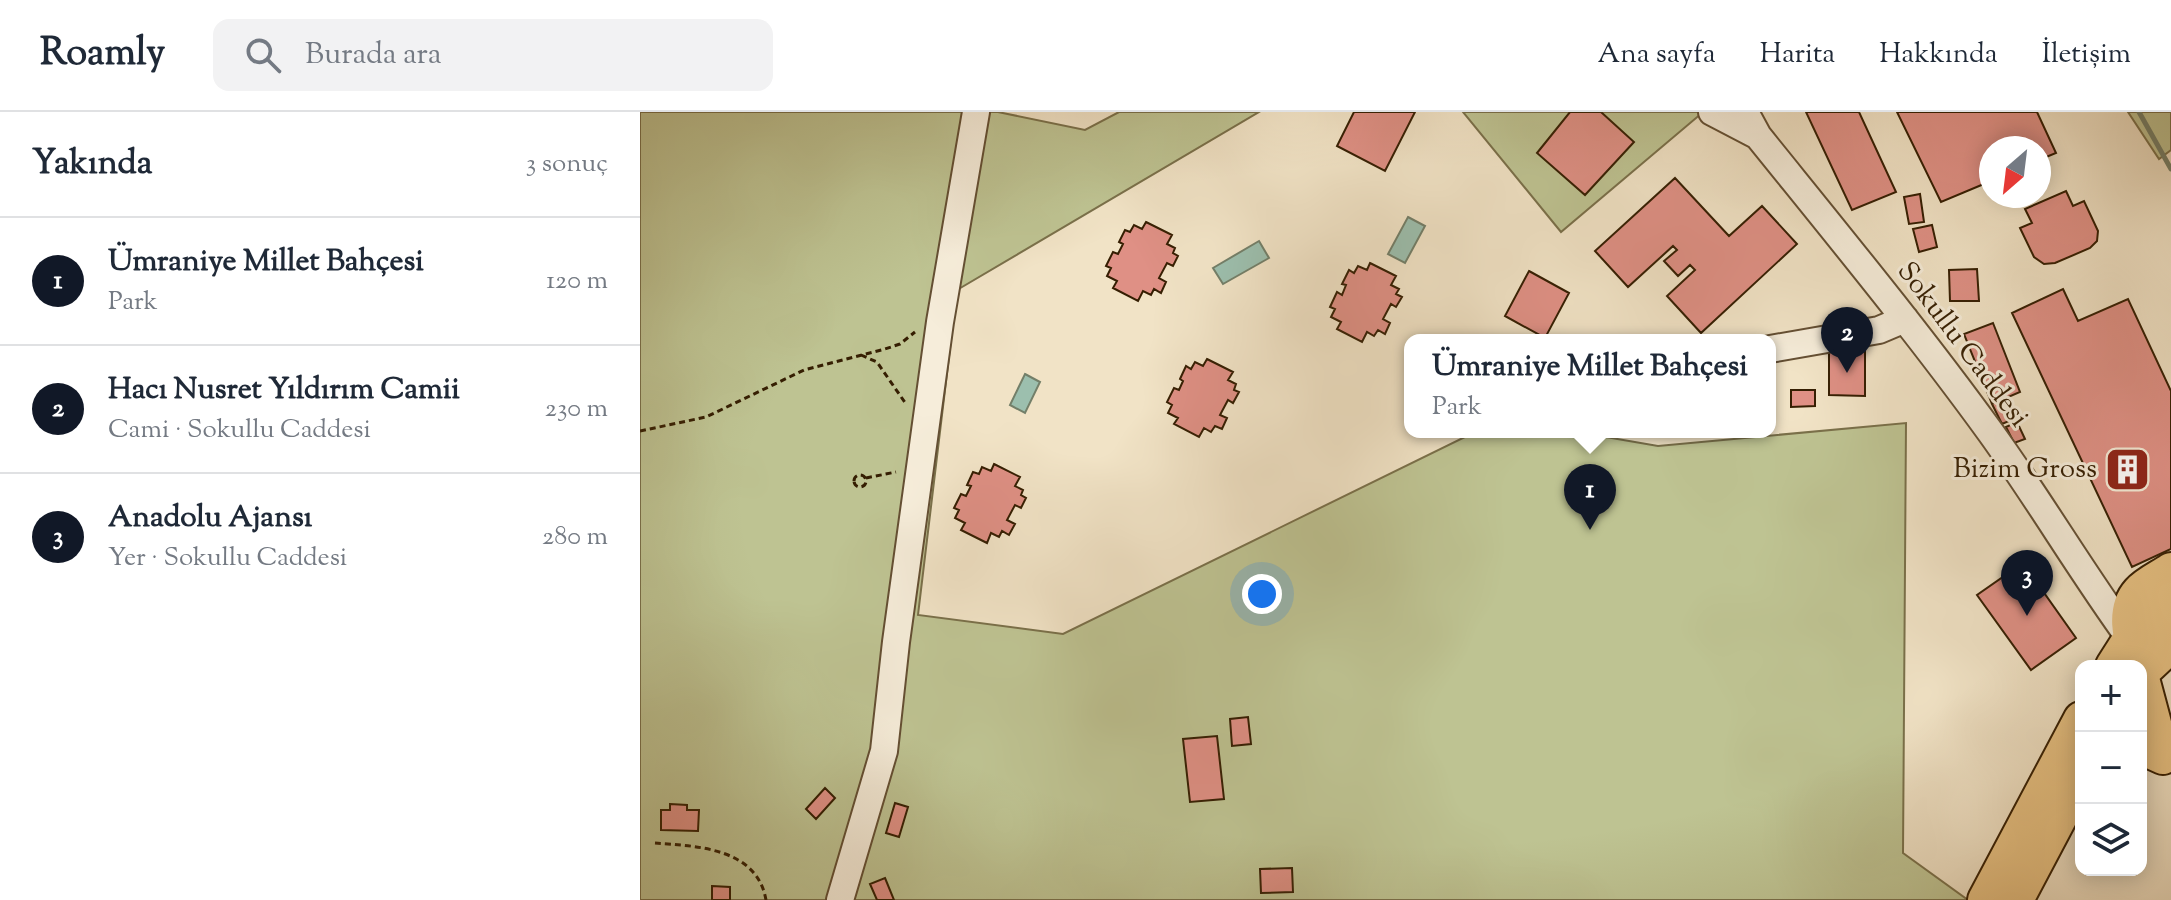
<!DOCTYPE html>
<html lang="tr">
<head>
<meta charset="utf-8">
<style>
	body { margin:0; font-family:"Sorts Mill Goudy",serif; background:#f2f2f3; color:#1f2937 }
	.controls { position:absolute; right:24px; bottom:24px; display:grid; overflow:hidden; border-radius:16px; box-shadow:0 4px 20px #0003 }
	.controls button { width:72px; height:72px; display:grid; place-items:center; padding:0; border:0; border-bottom:2px solid #e0e1e3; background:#fff; color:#1f2937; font:40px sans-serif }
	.compass { position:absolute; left:1339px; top:24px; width:72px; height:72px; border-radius:50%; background:#fff; box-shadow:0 4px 20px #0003; rotate:208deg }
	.you { position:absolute; left:622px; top:482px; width:28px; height:28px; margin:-20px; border:6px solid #fff; border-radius:50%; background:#1a73e8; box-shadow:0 0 0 12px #1a73e833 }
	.badge { display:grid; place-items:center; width:52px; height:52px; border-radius:50%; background:#111827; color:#fff; font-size:26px; font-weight:700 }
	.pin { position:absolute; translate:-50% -66px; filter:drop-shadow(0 2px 4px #0008) }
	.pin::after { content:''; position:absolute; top:42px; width:28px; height:24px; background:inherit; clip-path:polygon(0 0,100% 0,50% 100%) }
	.popup { position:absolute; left:764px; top:222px; width:372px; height:104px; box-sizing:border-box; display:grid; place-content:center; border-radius:16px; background:#fff; filter:drop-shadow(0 2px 6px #0005); font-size:26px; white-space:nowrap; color:#747a83 }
	.popup b { font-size:30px; color:#1f2937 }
	.popup::after { content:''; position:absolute; left:50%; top:100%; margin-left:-16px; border:16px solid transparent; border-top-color:#fff }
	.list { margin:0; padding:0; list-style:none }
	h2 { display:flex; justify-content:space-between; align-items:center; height:104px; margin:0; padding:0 32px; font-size:34px }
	h2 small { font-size:26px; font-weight:400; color:#747a83 }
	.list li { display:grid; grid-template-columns:52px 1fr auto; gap:24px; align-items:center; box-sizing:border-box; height:128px; padding:0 32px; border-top:2px solid #e0e1e3 }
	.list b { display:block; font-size:30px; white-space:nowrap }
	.list p { margin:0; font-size:26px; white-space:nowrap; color:#747a83 }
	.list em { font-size:26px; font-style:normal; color:#747a83 }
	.icon { flex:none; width:44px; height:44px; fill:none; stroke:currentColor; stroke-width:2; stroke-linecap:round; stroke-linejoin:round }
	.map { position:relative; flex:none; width:1531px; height:788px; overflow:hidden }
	header { display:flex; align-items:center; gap:48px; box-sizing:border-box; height:112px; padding:0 40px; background:#fff; border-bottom:2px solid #e0e1e3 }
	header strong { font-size:38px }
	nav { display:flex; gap:44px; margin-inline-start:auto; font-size:28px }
	.search { width:560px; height:72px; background:#f2f2f3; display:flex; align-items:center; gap:20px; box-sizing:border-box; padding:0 28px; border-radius:16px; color:#747a83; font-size:30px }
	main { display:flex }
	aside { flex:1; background:#fff }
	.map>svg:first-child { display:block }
</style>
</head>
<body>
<header>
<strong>Roamly</strong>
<div class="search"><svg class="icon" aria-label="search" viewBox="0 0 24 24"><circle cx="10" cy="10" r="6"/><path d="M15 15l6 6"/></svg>Burada ara</div>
<nav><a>Ana sayfa</a><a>Harita</a><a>Hakkında</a><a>İletişim</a></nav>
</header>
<main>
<aside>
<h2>Yakında<small>3 sonuç</small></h2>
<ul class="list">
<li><span class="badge">1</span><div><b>Ümraniye Millet Bahçesi</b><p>Park</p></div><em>120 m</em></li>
<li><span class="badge">2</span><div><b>Hacı Nusret Yıldırım Camii</b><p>Cami · Sokullu Caddesi</p></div><em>230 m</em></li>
<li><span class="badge">3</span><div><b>Anadolu Ajansı</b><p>Yer · Sokullu Caddesi</p></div><em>280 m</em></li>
</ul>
</aside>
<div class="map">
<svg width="1531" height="788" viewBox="0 0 1531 788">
	<rect width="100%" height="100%" fill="#f1e3c6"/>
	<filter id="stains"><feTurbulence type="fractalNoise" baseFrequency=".0025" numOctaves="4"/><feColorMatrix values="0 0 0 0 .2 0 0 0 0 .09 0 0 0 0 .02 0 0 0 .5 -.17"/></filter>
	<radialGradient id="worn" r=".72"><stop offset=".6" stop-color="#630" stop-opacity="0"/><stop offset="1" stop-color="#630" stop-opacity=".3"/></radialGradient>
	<path fill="#bec392" stroke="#7a704a" stroke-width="2" d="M0,0H358L445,18L479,0H619L317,178L278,503L423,522L835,320H937L1018,334L1266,311L1263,741L1328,788H0Z
		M823,0H1061L1062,1L921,120Z
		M1488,0H1531V38L1519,47Z"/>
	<path fill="#9cbfae" stroke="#737f69" stroke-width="2" d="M768,105L785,114L765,151L748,142Z
		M619,129L629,146L583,172L573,156Z
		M385,262L400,270L385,301L370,293Z"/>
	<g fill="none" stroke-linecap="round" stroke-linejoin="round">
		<path stroke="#737f69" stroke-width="5" d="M1499,0L1531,57"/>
	</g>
	<path fill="#df9085" stroke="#351e02" stroke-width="2" d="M714,0H775L745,59L697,34Z
		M930,0H961L994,30L945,83L897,41Z
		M1166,0H1219L1256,80L1212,98Z
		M1257,0H1397L1416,41L1399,48V36H1351V69L1301,90Z
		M1035,66L1089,124L1122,94L1157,132L1061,221L1027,184L1055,158L1050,153L1038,164L1024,149L1037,138L1033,134L988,175L955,139Z
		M1426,79L1433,94L1444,89L1458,119L1457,129L1450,136L1415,151L1404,152L1394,145L1380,116L1392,111L1385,97Z
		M1280,82L1284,110L1269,112L1264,85Z
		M506,110L532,123L527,132L535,136L533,141L538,144L533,154L527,151L519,166L526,170L521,181L514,177L511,183L503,179L498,189L473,176L477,169L467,164L471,156L466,154L473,140L478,142L483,132L479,130L485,118L490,120L494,113L502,117Z
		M1292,113L1297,135L1279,140L1273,117Z
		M730,151L756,164L751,173L759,177L756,182L762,185L756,195L751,192L743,207L750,211L745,222L738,218L734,224L727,220L722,230L697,217L701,210L691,205L695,197L690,195L697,180L702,183L706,173L702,172L709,158L714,161L718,154L727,158Z
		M1337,157L1339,189H1310L1309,158Z
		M889,159L929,181L905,226L865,204Z
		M1423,177L1438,209L1488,187L1531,279V437L1492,455L1372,201Z
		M1353,211L1380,280L1352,292L1324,222Z
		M1189,238H1225V284L1189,283Z
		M567,247L593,260L588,268L596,272L594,278L599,280L593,291L588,288L580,303L587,306L582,317L575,314L571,320L564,316L559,325L534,312L538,306L528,301L532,293L527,290L534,276L539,278L543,269L540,267L546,254L551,257L555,250L563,254Z
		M1151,278H1175V294L1151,295Z
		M1367,286L1376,306L1362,312L1352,292Z
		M1377,310L1385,327L1374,331L1366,315Z
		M354,352L380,365L375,374L383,378L381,383L386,386L381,396L375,393L367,408L375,412L369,423L362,419L359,425L351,421L347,431L321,418L325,411L315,406L319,398L314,396L321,382L326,384L331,374L327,373L333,360L339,362L342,355L351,359Z
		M1383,451L1436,526L1391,558L1337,483Z
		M608,605L611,632L592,634L590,607Z
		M577,624L584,687L550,690L543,627Z
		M185,676L195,686L176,707L166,697Z
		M255,691L268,695L259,725L246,721Z
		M30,692L47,693V698H59L58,719L21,718V698H30Z
		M652,756L653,780L621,781L620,757Z
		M245,766L254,788H237L230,772Z
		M72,774L90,775V788H72Z"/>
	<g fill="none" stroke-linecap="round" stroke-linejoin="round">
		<defs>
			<path id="minor" d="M1072,0L1118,24
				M1105,0L1118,24C1197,122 1277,219 1351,321C1400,389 1442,461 1491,528
				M1130,237L1239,218L1265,207
				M200,788L244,639L256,530L300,210L336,0"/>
			<path id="major" d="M1473,554L1487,532L1531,494
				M1498,554C1492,531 1481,500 1499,480C1507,471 1521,465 1531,458
				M1501,561L1531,533
				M1501,563L1523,645L1501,635
				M1345,788L1441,607
				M1376,788L1441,665"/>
		</defs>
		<use href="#minor" stroke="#644f33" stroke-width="30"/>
		<use href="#major" stroke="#351e02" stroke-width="38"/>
		<path stroke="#351e02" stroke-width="3" stroke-dasharray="6 4" stroke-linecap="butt" d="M221,243L237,250L266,292
			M0,319L66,305L164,258L245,237L260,232L275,220
			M214 369a6 6 0 1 1 12 0a6 6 0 1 1-12 0Z
			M226,366L256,360
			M15,731C57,734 117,736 126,788"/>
		<use href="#minor" stroke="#f6edda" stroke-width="26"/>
		<use href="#major" stroke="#e8c283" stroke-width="34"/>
	</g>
	<defs>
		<symbol id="building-square" viewBox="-11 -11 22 22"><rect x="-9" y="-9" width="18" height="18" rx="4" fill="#8f2418" stroke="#f6edda"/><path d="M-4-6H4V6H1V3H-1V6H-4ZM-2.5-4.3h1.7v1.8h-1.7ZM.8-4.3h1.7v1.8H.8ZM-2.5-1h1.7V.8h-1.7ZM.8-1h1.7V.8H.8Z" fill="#fff"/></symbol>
	</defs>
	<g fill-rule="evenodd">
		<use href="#building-square" x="1462" y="332" width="51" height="51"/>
	</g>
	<g text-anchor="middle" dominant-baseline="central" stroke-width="6" stroke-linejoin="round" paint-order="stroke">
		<g font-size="28" fill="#351e02" stroke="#f6edda">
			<text transform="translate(1322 233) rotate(53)">Sokullu Caddesi</text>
		</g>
		<g font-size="28" fill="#351e02" stroke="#f6edda" text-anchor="end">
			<text x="1457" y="358">Bizim Gross</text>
		</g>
	</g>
	<rect width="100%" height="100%" filter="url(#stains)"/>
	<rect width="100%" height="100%" fill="url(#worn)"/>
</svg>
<div class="controls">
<button>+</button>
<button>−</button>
<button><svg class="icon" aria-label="layers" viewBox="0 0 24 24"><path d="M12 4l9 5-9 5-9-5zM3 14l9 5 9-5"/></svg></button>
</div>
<svg class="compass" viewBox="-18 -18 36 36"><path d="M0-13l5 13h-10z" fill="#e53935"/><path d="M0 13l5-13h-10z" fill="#747a83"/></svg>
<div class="you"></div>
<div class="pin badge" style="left:950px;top:418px">1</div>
<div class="popup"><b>Ümraniye Millet Bahçesi</b>Park</div>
<div class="pin badge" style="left:1207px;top:261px">2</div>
<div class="pin badge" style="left:1387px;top:504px">3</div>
</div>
</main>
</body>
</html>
